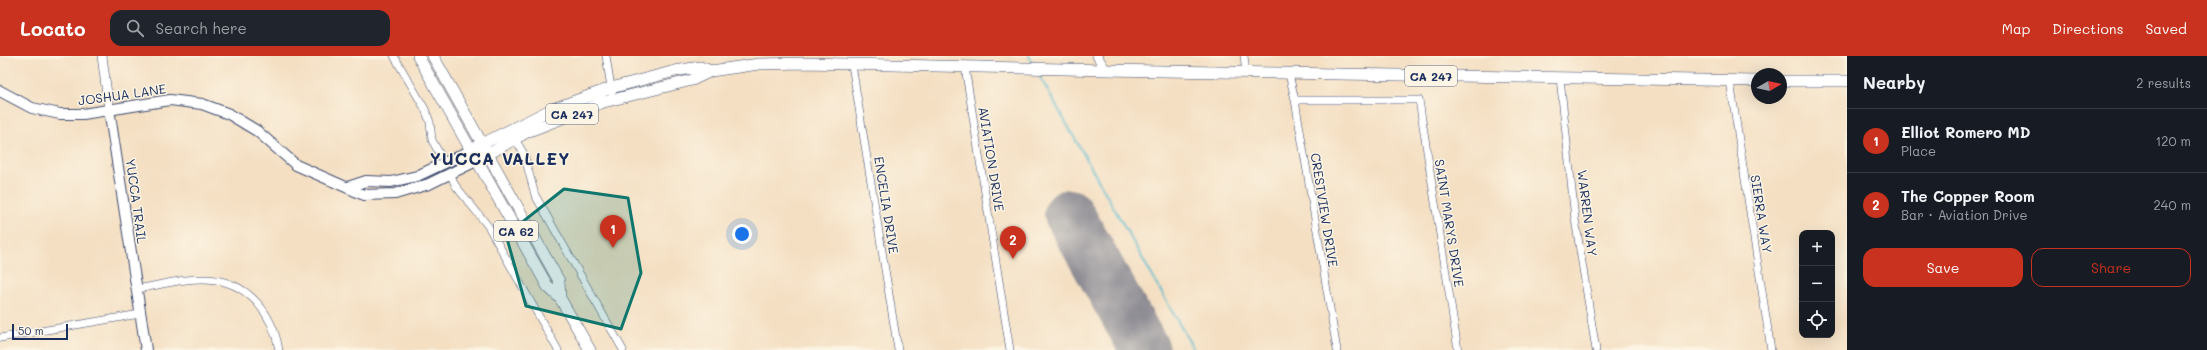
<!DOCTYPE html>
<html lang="en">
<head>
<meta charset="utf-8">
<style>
	body { margin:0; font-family:Mali,sans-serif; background:#20242c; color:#f1f3f6 }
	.controls { position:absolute; right:12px; bottom:12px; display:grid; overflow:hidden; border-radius:8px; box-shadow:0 4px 16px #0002 }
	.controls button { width:36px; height:36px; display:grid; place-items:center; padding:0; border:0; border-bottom:1px solid #363941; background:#171b24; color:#f1f3f6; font:20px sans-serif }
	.compass { position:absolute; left:1751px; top:12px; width:36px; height:36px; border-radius:50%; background:#171b24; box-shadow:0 4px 16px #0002; rotate:81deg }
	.scale { position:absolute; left:12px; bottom:10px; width:56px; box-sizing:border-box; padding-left:4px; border:2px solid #1b2f5e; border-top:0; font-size:11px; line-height:14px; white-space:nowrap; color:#1b2f5e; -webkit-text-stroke:3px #fcf5e5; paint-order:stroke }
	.you { position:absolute; left:742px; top:178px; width:14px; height:14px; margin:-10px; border:3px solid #fff; border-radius:50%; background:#1a73e8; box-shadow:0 0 0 6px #1a73e833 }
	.badge { display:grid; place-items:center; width:26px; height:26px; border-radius:50%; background:#c8321e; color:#fff; font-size:13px; font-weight:700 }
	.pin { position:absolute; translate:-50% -33px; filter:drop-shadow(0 1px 2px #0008) }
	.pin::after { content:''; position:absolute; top:21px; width:14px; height:12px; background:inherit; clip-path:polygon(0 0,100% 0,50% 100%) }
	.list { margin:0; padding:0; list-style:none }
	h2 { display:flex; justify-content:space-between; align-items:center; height:52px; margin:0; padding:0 16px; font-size:17px }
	h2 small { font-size:13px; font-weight:400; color:#9ea1a6 }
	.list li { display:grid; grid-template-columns:26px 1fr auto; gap:12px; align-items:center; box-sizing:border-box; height:64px; padding:0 16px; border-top:1px solid #363941 }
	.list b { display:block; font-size:15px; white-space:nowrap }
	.list p { margin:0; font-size:13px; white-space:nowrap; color:#9ea1a6 }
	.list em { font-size:13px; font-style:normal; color:#9ea1a6 }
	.actions { display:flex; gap:8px; padding:12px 16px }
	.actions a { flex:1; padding:9px 0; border:1px solid #c8321e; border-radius:12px; text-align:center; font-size:14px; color:#c8321e }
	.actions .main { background:#c8321e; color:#fff }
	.icon { flex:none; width:22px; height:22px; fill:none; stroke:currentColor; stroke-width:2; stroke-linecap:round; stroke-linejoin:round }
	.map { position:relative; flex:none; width:1847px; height:294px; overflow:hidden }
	header { display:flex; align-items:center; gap:24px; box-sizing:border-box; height:56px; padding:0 20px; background:#c8321e; color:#fff }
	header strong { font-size:19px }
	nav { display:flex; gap:22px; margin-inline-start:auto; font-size:14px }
	.search { width:280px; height:36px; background:#20242c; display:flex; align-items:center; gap:10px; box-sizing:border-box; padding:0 14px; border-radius:12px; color:#9ea1a6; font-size:15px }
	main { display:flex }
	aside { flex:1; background:#171b24 }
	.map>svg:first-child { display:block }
</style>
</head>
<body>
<header>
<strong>Locato</strong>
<div class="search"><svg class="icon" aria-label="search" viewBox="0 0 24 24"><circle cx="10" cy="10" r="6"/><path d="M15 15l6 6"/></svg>Search here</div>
<nav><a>Map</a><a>Directions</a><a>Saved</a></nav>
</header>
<main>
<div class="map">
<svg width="1847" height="294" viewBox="0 0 1847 294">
	<rect width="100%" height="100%" fill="#fcf5e5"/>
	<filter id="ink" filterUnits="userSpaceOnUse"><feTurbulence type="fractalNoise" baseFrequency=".025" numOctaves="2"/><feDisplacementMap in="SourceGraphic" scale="8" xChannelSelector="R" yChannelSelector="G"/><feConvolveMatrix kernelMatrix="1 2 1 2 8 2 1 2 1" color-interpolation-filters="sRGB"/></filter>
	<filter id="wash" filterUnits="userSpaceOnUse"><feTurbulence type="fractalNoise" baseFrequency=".012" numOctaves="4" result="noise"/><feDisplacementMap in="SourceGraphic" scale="16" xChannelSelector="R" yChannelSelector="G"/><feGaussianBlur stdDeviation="0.9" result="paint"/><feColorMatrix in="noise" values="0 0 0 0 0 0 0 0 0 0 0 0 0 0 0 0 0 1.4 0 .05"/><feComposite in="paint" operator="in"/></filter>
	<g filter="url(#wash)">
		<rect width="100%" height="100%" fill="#f4dfc2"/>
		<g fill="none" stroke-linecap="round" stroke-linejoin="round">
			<path stroke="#51bacf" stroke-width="2" d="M1029,0L1032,6
				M1039,19L1194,294"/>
			<path stroke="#888790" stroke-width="50" d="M1069,158L1145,294"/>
		</g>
	</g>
	<g filter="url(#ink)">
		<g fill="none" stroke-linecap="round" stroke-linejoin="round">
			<defs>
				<path id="minor" d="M394,0L425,53L430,66L432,84L445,108
					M606,0L613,44
					M1244,0L1246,17
					M852,9L898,294
					M965,11L1010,294
					M1289,18L1295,44L1337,294
					M1560,22L1575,163L1596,294
					M1730,25L1771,294
					M1295,44H1419L1458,294
					M515,83L524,98L535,139L623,294
					M451,119L455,129L488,170L558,294
					M137,233C161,229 191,220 216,224C251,230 273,259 279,294
					M0,282L140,258"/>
				<path id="tertiary" d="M102,0L109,53
					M1097,0L1106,14"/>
				<path id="secondary" d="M0,35L32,52L60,58H83L170,44L202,48L229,58L257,75L296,109L364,139L395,138L429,128L476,105
					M109,53L146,294
					M348,131L366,125L391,126L417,120L470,95"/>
				<path id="primary" d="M418,0L548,231L560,242L590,294
					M433,0L559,225L560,242
					M1781,25H1847
					M476,91L550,54L611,32L675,15L700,11L711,15
					M476,105L527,76L604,46L692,24L711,15L759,8L805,7L1106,14L1757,25"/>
			</defs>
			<use href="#minor" stroke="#3c496d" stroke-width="8"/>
			<use href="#tertiary" stroke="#3c496d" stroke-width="10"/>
			<use href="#secondary" stroke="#3c496d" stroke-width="12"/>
			<use href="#primary" stroke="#3c496d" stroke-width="12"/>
			<use href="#minor" stroke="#fff" stroke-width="7"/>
			<use href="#tertiary" stroke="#fff" stroke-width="9"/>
			<use href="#secondary" stroke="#fff" stroke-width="10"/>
			<use href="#primary" stroke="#fff" stroke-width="11"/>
		</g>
	</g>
	<path fill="#0f766e" fill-opacity="0.2" stroke="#0f766e" stroke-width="3" stroke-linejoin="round" d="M564,133L628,142L641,217L621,273L526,250L506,179Z"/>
	<g text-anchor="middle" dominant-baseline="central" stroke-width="3" stroke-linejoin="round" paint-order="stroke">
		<g fill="#fcf5e5" stroke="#5e6a86" stroke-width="1">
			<rect x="1405" y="10" width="52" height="20" rx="3"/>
			<rect x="546" y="48" width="52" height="20" rx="3"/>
			<rect x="494" y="165" width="44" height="20" rx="3"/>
		</g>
		<g font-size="12" font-weight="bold" fill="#1b2f5e">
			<text x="1431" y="20">CA 247</text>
			<text x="572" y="58">CA 247</text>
			<text x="516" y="175">CA 62</text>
		</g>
		<g font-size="13" fill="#1b2f5e" stroke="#fcf5e5">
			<text transform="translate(122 38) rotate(-8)">JOSHUA LANE</text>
			<text transform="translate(992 103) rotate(81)">AVIATION DRIVE</text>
			<text transform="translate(137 145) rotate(82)">YUCCA TRAIL</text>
			<text transform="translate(887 149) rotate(81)">ENCELIA DRIVE</text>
			<text transform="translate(1325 154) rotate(81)">CRESTVIEW DRIVE</text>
			<text transform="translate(1588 157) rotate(83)">WARREN WAY</text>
			<text transform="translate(1762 158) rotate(81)">SIERRA WAY</text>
			<text transform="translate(1450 167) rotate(81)">SAINT MARYS DRIVE</text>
		</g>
		<g font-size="17" font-weight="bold" letter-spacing="1" fill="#1b2f5e" stroke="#fcf5e5">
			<text x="500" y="102">YUCCA VALLEY</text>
		</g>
	</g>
</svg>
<div class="controls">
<button>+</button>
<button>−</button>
<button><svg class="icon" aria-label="locate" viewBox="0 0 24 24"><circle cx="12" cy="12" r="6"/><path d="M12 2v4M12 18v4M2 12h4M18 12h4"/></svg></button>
</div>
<svg class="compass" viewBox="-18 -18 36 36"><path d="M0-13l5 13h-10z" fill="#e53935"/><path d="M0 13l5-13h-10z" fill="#9ea1a6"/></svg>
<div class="scale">50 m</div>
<div class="you"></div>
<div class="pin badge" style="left:613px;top:192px">1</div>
<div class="pin badge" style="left:1013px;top:203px">2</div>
</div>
<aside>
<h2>Nearby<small>2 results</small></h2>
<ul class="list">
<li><span class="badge">1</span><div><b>Elliot Romero MD</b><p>Place</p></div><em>120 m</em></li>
<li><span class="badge">2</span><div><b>The Copper Room</b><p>Bar · Aviation Drive</p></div><em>240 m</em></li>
</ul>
<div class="actions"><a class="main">Save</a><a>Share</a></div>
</aside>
</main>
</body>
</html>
